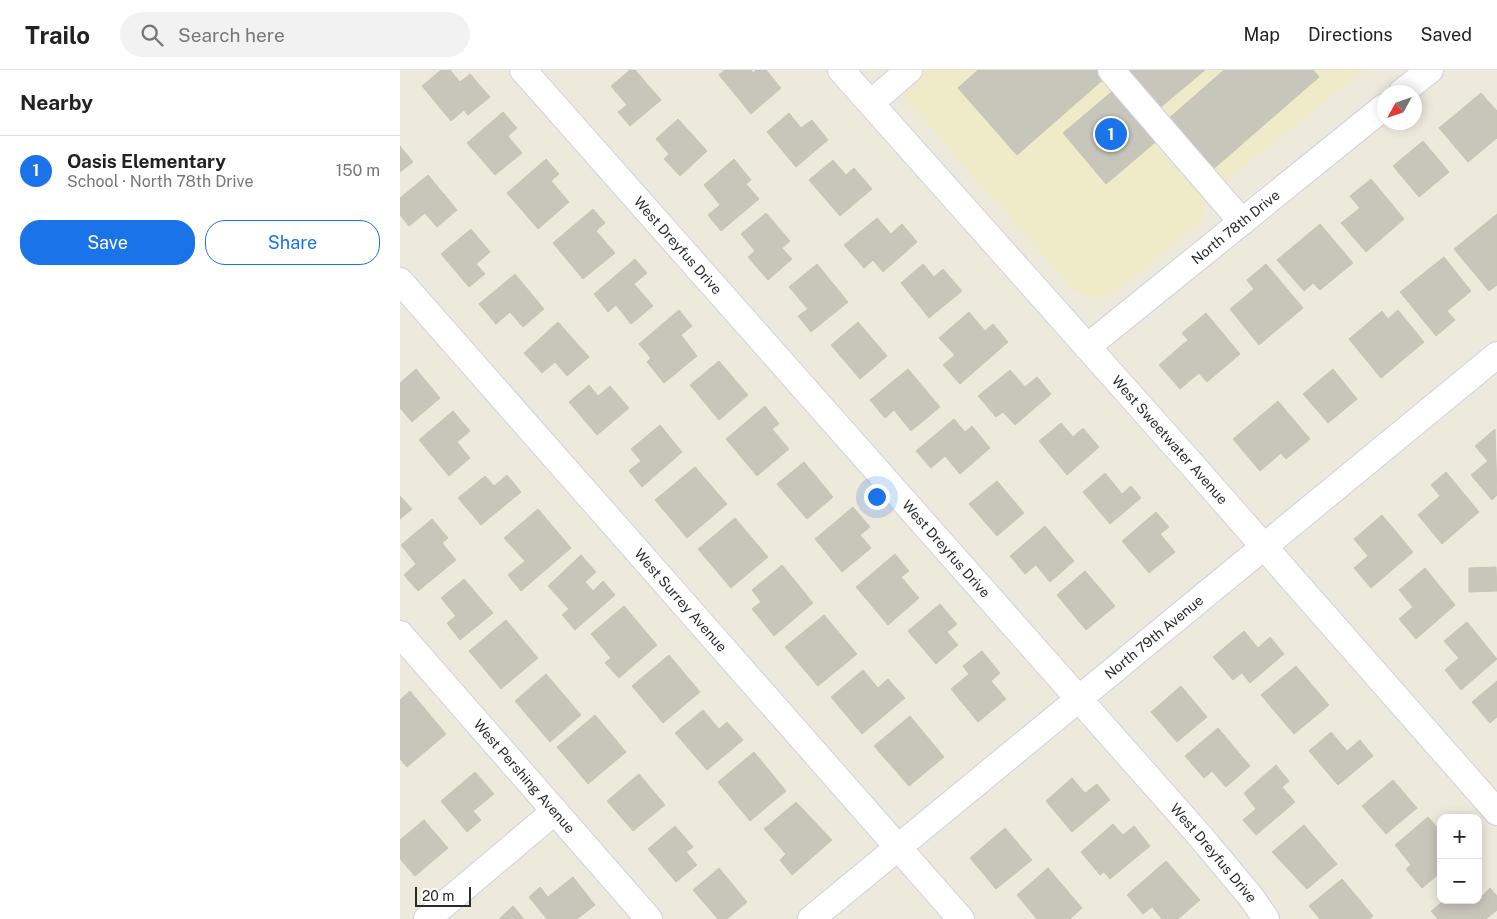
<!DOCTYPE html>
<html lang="en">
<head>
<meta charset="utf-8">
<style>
	body { margin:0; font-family:"Public Sans",sans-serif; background:#f2f2f2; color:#222 }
	.controls { position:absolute; right:15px; bottom:15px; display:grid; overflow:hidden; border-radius:10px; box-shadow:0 2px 12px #0003 }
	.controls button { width:45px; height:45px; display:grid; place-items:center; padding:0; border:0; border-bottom:1px solid #e0e0e0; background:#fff; color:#222; font:25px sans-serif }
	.compass { position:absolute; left:977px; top:15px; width:45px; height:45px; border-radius:50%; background:#fff; box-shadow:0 2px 12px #0003; rotate:230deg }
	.scale { position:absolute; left:15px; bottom:12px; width:56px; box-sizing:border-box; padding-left:5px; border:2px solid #2a2a2a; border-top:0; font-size:14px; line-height:18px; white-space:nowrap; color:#2a2a2a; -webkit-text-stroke:4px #fff; paint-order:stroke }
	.you { position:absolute; left:476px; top:426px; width:18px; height:18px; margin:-12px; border:4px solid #fff; border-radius:50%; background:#1a73e8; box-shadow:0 0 0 8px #1a73e833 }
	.badge { display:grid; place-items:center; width:32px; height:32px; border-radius:50%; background:#1a73e8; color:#fff; font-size:16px; font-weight:700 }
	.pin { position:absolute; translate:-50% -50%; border:2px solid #fff; box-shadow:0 1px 5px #0006 }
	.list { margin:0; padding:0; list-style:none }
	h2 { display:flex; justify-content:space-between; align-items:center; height:65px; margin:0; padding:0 20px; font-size:21px }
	h2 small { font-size:16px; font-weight:400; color:#767676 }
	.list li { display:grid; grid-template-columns:32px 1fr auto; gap:15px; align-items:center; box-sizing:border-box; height:70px; padding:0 20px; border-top:1px solid #e0e0e0 }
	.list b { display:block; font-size:19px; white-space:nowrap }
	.list p { margin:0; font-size:16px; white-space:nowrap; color:#767676 }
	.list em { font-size:16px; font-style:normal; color:#767676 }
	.actions { display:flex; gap:10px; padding:15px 20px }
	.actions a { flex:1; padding:11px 0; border:1px solid #1a73e8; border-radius:20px; text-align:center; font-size:18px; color:#1a73e8 }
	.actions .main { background:#1a73e8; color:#fff }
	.icon { flex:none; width:28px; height:28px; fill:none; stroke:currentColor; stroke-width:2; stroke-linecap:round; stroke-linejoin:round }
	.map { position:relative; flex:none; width:1097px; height:849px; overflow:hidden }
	header { display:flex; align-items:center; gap:30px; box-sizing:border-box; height:70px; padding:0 25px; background:#fff; border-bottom:1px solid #e0e0e0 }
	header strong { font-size:24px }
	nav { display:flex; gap:28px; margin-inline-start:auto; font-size:18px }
	.search { width:350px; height:45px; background:#f2f2f2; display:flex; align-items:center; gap:12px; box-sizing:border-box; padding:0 18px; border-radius:28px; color:#767676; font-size:19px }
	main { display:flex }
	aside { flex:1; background:#fff }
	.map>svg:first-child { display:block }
</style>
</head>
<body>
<header>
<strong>Trailo</strong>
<div class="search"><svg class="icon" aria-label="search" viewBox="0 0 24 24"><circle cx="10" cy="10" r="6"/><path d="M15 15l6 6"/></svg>Search here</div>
<nav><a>Map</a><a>Directions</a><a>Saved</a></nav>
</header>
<main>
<aside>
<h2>Nearby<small></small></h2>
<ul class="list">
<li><span class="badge">1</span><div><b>Oasis Elementary</b><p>School · North 78th Drive</p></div><em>150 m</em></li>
</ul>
<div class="actions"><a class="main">Save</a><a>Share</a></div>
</aside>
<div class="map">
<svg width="1097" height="849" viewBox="0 0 1097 849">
	<rect width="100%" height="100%" fill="#ede9db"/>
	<path fill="#efebc9" d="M480,0H964L806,128L801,152L717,220L707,227L697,229L677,223L669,215Z"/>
	<path fill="#c8c5bb" stroke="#c8c5b5" d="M41,0H50L60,12L70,4L90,27L68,45L64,40L51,51L22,16Z
		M230,0H235L261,30L230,56L218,42L227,35L211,16Z
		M325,0H351L353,3L356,0H366L381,18L351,44L319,5Z
		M578,0H700L706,7L617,85L558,18Z
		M721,0H805L756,41Z
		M824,0H913L919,7L811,101L767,50Z
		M715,19L758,70L706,114L663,63Z
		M1081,23L1097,41V68L1068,92L1039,58Z
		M103,42L117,58L108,66L122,83L95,105L67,73Z
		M389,43L401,58L412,50L428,70L396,97L367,62Z
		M278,49L307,81L280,106L264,89L269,84L256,69Z
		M1023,71L1049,102L1019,127L993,96Z
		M0,76L13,92L0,102Z
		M146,89L159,104L151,111L169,132L138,159L107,123Z
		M334,89L351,110L346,114L359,129L321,161L308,145L320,135L304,115Z
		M433,90L446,105L454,98L472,119L440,146L409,110Z
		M28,105L57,140L37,157L25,143L9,156L0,145V128Z
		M971,109L1004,149L966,182L941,153L960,138L950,126Z
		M193,139L205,153L196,161L215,183L183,209L153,173Z
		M366,143L390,171L382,178L392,189L368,210L348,187L355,181L341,164Z
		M1097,144V215L1089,221L1054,179Z
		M477,148L491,164L502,154L517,172L483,202L473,190L464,198L444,175Z
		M920,154L953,193L920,220L913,213L904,221L877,190Z
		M71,159L90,182L76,194L85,204L69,217L41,184Z
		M1044,187L1071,221L1047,241L1055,250L1036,266L1000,222Z
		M235,189L247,203L234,214L253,236L231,254L216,235L208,242L194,224Z
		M417,194L448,232L411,262L398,246L408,239L389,217Z
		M523,194L534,207L543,199L562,221L529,248L501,213Z
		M866,194L903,238L859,275L830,239L854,219L847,210Z
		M115,204L144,239L123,257L110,242L96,254L79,234Z
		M279,240L292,256L281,265L297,286L264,313L247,292L251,288L239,274Z
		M998,240L1024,272L981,308L949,269L982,241L988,249Z
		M569,242L585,261L593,254L608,272L560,314L543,295L555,285L539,268Z
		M806,243L840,284L807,312L799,303L780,319L759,295L788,270L782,263Z
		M158,252L189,287L167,306L155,292L142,303L124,283Z
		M458,252L487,286L460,309L431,275Z
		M319,291L348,325L319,350L290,315Z
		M16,299L40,328L12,352L0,338V313Z
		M508,299L540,337L511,361L494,340L485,348L470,330Z
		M933,299L957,329L928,353L903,324Z
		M610,300L625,317L637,307L651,324L615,355L603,342L596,347L578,326Z
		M189,315L198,326L210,316L229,338L197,365L169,332Z
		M878,331L910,369L886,389L881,383L860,401L833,369Z
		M365,336L379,354L372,359L389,379L357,406L326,369Z
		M53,341L70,361L57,372L70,388L49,406L19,370Z
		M554,349L565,362L572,356L590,378L560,404L545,386L531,398L516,381Z
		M661,353L673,367L683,358L699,377L667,405L639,371Z
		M260,355L282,382L242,417L229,401L241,391L231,379Z
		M1095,359L1097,425L1092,430L1071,405L1088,391L1075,376Z
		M404,392L433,427L407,449L377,414Z
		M295,397L327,434L287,468L255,430Z
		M1046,402L1079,442L1042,474L1018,445L1040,426L1031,415Z
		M705,403L722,424L731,416L741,428L710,454L683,422Z
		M107,405L121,422L81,455L58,428L85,406L94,416Z
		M597,411L624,443L597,466L569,434Z
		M0,426L12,439L0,449Z
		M453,437L470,457L460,465L471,478L442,502L415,469Z
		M138,439L171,478L121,521L108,505L125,491L104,468Z
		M756,442L769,457L760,464L775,482L749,503L722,471Z
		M982,445L1013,482L971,518L954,498L968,486L954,469Z
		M335,448L368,487L331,518L298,479Z
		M32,449L48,468L42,473L56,490L18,521L4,505L16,494L1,475Z
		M645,456L674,491L650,512L636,495L625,504L610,486Z
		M495,484L509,501L501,507L519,528L488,555L456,517Z
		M181,485L196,502L185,512L193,521L203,511L215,525L175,560L162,545L169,539L148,516Z
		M382,495L413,533L374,566L352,539L361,532L352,520Z
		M1096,497L1097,521L1069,522V498Z
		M1025,498L1055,535L1016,569L999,549L1013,537L999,520Z
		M685,501L715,536L686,560L657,525Z
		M64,509L93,543L60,570L47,553L56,546L41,528Z
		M540,534L557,554L547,562L558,575L536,594L508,561Z
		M224,536L257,575L219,608L205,593L211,588L191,564Z
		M424,545L457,584L418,616L385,577Z
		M106,550L138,588L101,619L69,581Z
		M1067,552L1097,589L1061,620L1045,600L1059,588L1044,571Z
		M844,561L858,578L870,567L884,584L850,613L842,603L833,610L813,587Z
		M582,581L600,603L591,611L606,629L578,652L551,619L569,604L563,596Z
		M269,585L300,622L263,653L232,616Z
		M896,596L929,635L894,664L861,625Z
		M463,600L478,618L488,609L505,628L462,664L431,627Z
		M146,604L181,645L150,672L115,631Z
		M1097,611V647L1090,653L1072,632Z
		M781,616L807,647L777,672L751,642Z
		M10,621L46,664L7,697L0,689V630Z
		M303,640L319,659L327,652L343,670L307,700L275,663Z
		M195,645L226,682L188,714L157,677Z
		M510,646L544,687L509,716L474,676Z
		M818,658L850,696L826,717L812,701L804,708L785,686Z
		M931,662L947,681L960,670L973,686L938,715L909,681Z
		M354,682L386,721L350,751L318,712Z
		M876,695L889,711L882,717L895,732L856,765L843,750L856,739L844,723Z
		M75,702L94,724L73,741L81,750L67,762L41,731Z
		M239,704L265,735L233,761L207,731Z
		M672,708L685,723L697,714L710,730L672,762L646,731Z
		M993,710L1017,738L986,764L962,736Z
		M396,732L432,770L392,805L380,790L386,784L364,759Z
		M1028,747L1041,762V802L1022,818L1006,799L1011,795L995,775Z
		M24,750L48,778L15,806L0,789V770Z
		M713,754L723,765L734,756L750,776L710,809L704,802L700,805L681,782Z
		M904,755L937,794L907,819L872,782Z
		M275,756L293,777L286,782L297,795L276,812L248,779Z
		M605,758L632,790L596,819L570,788Z
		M766,791L800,830L778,849H762L752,837L743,844L727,825Z
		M319,798L347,832L327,849H318L293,820Z
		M648,798L682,838L670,849H637L617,825Z
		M173,807L195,835L177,849H147L129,827L140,817L148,827Z
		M942,809L973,846L970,849H920L909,836Z
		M1090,818L1097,826V840L1086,849H1038L1031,841L1045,830H1078Z
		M113,836L124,849H99Z"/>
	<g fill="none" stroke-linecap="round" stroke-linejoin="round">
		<defs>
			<g id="minor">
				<path id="s1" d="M123,0L800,766L851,827L866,849"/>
				<path id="s2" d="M441,0L787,389L1097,742"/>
				<path d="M711,0L842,152"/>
				<path d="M1002,22L1030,0"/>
				<path d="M471,33L509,0"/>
				<path id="s3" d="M0,211L561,849"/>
				<path id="s4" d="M687,277L984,37"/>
				<path id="s5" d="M0,564L249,849"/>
				<path d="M27,849L155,741"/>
				<path id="s6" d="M411,849L1097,285"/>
			</g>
		</defs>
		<use href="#minor" stroke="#d1d0e4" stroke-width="28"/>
		<use href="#minor" stroke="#fff" stroke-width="26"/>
	</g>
	<g text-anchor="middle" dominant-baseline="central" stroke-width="4.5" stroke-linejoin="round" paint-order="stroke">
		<g font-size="14" fill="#2a2a2a" stroke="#fff">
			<text stroke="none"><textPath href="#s4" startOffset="191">North 78th Drive</textPath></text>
			<text stroke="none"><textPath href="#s1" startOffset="234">West Dreyfus Drive</textPath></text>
			<text stroke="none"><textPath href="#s2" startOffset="495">West Sweetwater Avenue</textPath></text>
			<text stroke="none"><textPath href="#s1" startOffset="639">West Dreyfus Drive</textPath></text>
			<text stroke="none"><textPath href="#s3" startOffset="425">West Surrey Avenue</textPath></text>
			<text stroke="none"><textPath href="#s6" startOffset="444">North 79th Avenue</textPath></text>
			<text stroke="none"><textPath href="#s5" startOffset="189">West Pershing Avenue</textPath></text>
			<text stroke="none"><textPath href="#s1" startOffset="1044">West Dreyfus Drive</textPath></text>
		</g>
	</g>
</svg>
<div class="controls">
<button>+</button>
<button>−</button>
</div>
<svg class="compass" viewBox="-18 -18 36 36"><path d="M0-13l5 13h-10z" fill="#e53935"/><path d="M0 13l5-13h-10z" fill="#767676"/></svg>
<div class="scale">20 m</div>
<div class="you"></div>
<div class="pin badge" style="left:711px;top:64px">1</div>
</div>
</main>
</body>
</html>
